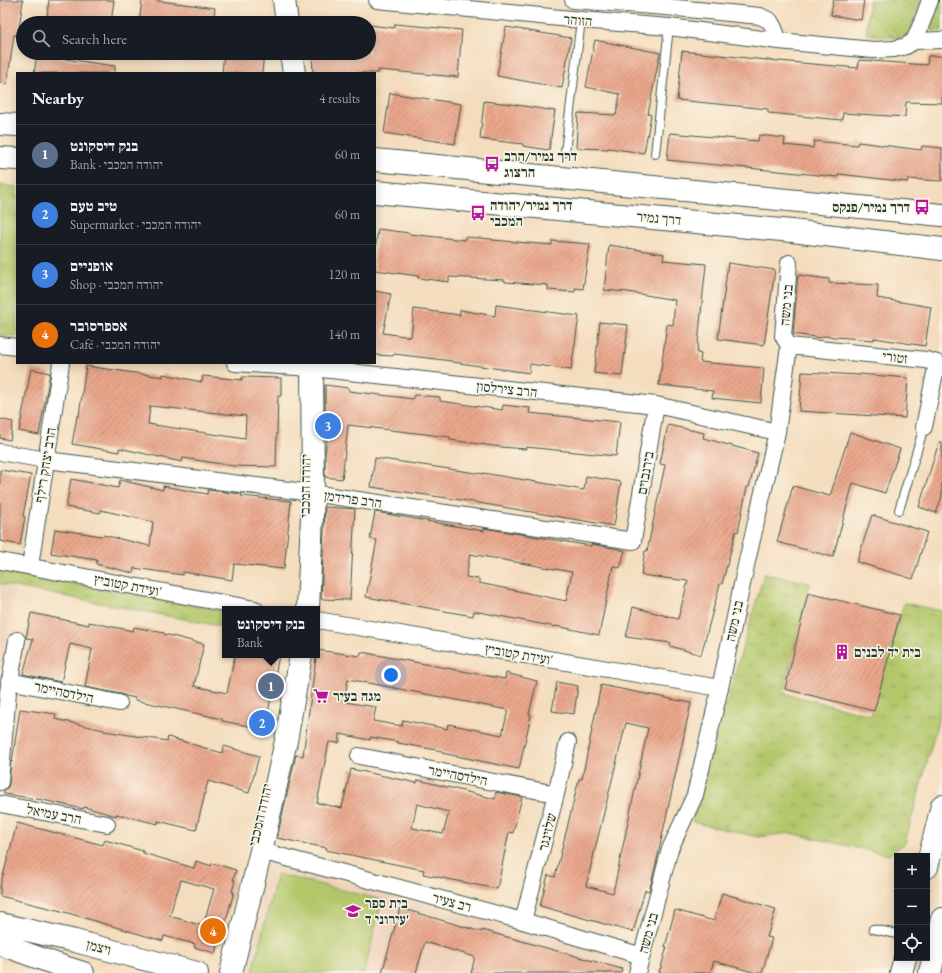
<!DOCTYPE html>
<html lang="en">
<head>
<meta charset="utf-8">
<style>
	body { margin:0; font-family:"EB Garamond","Frank Ruhl Libre",serif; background:#242831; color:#f1f3f6 }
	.controls { position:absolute; right:12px; bottom:12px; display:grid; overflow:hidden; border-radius:0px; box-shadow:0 2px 10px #0003 }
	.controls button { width:36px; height:36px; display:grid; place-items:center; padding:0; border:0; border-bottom:1px solid #363941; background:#171b24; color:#f1f3f6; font:20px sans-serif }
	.you { position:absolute; left:391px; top:675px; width:14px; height:14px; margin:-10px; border:3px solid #fff; border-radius:50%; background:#1a73e8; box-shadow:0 0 0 6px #1a73e833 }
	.badge { display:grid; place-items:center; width:26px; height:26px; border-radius:50%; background:#8c9099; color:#fff; font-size:13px; font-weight:700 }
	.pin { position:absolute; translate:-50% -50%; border:2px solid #fff; box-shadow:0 1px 4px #0006 }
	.popup { position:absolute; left:222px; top:606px; width:98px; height:52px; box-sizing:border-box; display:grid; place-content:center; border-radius:0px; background:#171b24; filter:drop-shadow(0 1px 3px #0005); font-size:13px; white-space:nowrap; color:#9ea1a6 }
	.popup b { font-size:15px; color:#f1f3f6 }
	.popup::after { content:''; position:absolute; left:50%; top:100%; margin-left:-8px; border:8px solid transparent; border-top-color:#171b24 }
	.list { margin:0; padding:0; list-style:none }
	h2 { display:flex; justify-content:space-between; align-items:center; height:52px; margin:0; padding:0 16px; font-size:17px }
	h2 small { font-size:13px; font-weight:400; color:#9ea1a6 }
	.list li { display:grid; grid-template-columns:26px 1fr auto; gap:12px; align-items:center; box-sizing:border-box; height:60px; padding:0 16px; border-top:1px solid #363941 }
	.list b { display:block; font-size:15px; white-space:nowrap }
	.list p { margin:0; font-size:13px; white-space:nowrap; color:#9ea1a6 }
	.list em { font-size:13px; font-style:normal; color:#9ea1a6 }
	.icon { flex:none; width:22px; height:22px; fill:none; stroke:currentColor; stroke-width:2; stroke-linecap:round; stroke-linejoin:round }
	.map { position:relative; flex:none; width:942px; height:973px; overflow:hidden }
	.search { position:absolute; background:#171b24; box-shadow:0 2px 10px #0003; left:16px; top:16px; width:360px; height:44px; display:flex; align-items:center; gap:10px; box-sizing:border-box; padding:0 14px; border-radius:22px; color:#9ea1a6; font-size:15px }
	.panel { position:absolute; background:#171b24; box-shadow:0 2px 10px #0003; left:16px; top:72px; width:360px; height:292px; border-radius:0px }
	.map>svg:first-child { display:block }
</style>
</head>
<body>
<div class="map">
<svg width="942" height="973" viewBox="0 0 942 973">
	<defs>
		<pattern id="grass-dots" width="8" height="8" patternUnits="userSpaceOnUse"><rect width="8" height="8" fill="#b2c76b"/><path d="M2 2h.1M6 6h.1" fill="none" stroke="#90a359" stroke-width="1.8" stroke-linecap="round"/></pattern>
		<pattern id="park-tufts" width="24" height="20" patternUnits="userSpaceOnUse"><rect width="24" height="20" fill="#b2c76b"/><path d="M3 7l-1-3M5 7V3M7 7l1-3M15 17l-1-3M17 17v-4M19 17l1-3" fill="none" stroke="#90a359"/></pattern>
		<pattern id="building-hatch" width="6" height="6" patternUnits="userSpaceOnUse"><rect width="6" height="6" fill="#eaa78c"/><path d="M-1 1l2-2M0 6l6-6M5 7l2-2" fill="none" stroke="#bd8973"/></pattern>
	</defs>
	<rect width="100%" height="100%" fill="#fcf5e5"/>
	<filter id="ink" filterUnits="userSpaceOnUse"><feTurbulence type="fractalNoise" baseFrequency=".025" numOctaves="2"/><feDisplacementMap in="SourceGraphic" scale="8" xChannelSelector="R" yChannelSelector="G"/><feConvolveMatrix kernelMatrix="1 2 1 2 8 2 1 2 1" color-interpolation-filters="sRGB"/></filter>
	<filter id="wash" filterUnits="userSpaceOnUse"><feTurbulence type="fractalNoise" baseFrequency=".012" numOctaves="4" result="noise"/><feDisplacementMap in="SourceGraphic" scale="16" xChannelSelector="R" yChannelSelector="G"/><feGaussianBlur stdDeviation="0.9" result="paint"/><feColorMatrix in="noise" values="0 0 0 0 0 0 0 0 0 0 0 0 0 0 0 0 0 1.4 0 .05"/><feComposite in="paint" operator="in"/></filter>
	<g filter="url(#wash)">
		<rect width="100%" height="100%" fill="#f4ddbe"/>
		<path fill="#eed2ba" d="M0,584L16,587L0,671Z
			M267,862L634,960L630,973H241Z"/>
		<path fill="url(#grass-dots)" stroke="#688250" d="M869,0H922L910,32L906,36L898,38L866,34Z
			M940,0H942V31L930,30Z"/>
		<path fill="url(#park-tufts)" stroke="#688250" d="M0,185L17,187V337L0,335Z
			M0,568L225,612V627L0,584Z
			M764,574L810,583L783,693L871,715L904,603L942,611V707L905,843L889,855L790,833L758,837L692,822Z"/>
		<path fill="#b2c76b" stroke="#688250" d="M277,874L382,900L364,973H262L253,971Z"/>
		<g id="blocks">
			<path fill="url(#building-hatch)" fill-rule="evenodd" d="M0,0H23L18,35H14L7,84L0,83Z
				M49,0H114L111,23H46Z
				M142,0H152L215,8L213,23H139Z
				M833,0H864L861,20L831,15Z
				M395,24L462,30L458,77L378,70V73H313L312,53H369V25L394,28Z
				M506,27L571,38L562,88L497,76Z
				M595,40L660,53L648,114L651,115L644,153L608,148V149L576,148L578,113L616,115L620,94L586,87Z
				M682,51L756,59L858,68L859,60L927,65L928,56H942V103L906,102L905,117L843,113L842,120L768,113V109L677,100Z
				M224,53H264L262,73H222Z
				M37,55L115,66V73H34Z
				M390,93L461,104L455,144L384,133Z
				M484,101L511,104L555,111L549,150L523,146V144L480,139Z
				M670,133L758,141L759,135L785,138L784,145L813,148L814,141L857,145L858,142L921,150L922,146L942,148V181L908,179V182L839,174L838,177L667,160Z
				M378,229L409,233V234L465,240V237L492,239V240L552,245V241L590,244L583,289L575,288V292L548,290V285L505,282V280L449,277V282L418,278V276L375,270V252Z
				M609,245L664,254L663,260L706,264L697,353L701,354L700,362L764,368L761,403L712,398L713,391L659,385L667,324L673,325L675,300L628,292L604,290Z
				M728,263L775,270L764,345L718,339Z
				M798,275L829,279V283L878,285L877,298L931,307L925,346L874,338V340L823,336L822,338L793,334Z
				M375,291L391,294L383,333L411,337L414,309L460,315V310L495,316L496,305L579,316L571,370L530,364L529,373L452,362V361L394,354L393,356L375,355Z
				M600,322L628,325L622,376L594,373Z
				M86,366L163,377V374L202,382L203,376L242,380V377L281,378V396H278L276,467L234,466L183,458L182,462L119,448V452L72,444L77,416H79ZM150,406L246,416L245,439L148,424Z
				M31,369L50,373L39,435L19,431Z
				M802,372L860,375V374L908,378L905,418L799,411Z
				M325,385L349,388V391L413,399L414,395L440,397V401L502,410L503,405L530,408L529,413L620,422L616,456L526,447V449L501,447L450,440V437L348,425L342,479L325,477V455L329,418H325Z
				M0,419L13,422L10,440L0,438Z
				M668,425L704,433L703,438L758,453L749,487H747L738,532L736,531L722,584H720L701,655L670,646L671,643L626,637L633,607L678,619L688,581L641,575L645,551H647L665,465L660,464Z
				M850,432L900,449L885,493L853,483L833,557L777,542L793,486L830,496Z
				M939,442H942V496L936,513L919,507Z
				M375,458L483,474V473L584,490L586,476L621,482L614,526L461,500L371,487Z
				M0,470L31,475L23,516L25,517L20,545L0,541Z
				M71,479L118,488L120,480L163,490V486L207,494L208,490L242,494L241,496L291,501L284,569L234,564L232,580L183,572V575L134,568L133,573L96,564L97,560L51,553L55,529L102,536L103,535L150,546L153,522L101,510L100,513L66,507Z
				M325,507L355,509L350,600L321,599Z
				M375,512L484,531V528L591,546V544L614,548L625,551L620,568L613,566L599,635L556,626V627L474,611L473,616L366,597L377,540L370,539ZM470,554L572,572L566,601L479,583V579L466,577Z
				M872,515L927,532L913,579L857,562Z
				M808,593L900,615L874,711L785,689Z
				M31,613L89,625V622L133,631L134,627L164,633V634L204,644L194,686L227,693L235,655H279L265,729L222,721V719L135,700V698L126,696L121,694L85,687L92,649L70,644L61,682L23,674L33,639L26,638Z
				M317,650L360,656L361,652L505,679L506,673L537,681L529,714L531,715L519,769L442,753V751L398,743L399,742L370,737V740L340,734L339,743L329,742L317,803L342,808L351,769L417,783L418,780L439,785L495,799L496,792L522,797L513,833L509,832L497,889L423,874L424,870L326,850L327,848L277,838L296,755L303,756ZM348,679L508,710L502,735L448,724L447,729L403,720L402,726L373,721L376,707L344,702ZM417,804L449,812L443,834L412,828Z
				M557,682L578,686L574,714L552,711Z
				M601,685L691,703L656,864L649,891L645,890L633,932L540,906L548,875L555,877L579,779H582ZM626,723L648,728L613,893L586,886Z
				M20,709L56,714L55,719L104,730V731L167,741L168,737L222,753L224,746L259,756L249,793L208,781L196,830L158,821V824L116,814V816L84,807L83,809L43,800L4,794V790L8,787L9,783L11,761L12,762Z
				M17,823L103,845L105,840L143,851V853L194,868L196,861L212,866V863L236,870L233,880H235L232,892H234L224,927H222L215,953L194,947L195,944L164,936L163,941L61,911L0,896V887ZM181,880L214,889L203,926L170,916L176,892L177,893Z
				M722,893L776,909L767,937L772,938L762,973H756L714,961L710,973H659L667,947H665L675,910L714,921Z
				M400,908L482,932V930L622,969L621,973H471L475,957L425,942L416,973H382Z"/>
		</g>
	</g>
	<g filter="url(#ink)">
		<use href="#blocks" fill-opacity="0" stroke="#3f5549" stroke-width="1"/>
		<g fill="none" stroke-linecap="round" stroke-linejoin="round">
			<defs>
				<path id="lane" d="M565,152L581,20
					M655,154L669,27
					M899,510L924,427
					M873,929L897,934"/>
				<path id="street" d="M377,0L581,20L669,27L779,41L873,50L894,49L906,46L914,41L942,40
					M573,0L666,7L760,16L770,21L774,28L779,41
					M914,41L922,22L930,0
					M0,345L17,347
					M789,346L926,360L937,363L924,427
					M235,363L312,368L656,405L777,432
					M0,452L46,460L305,492L633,541L656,405
					M0,561L255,609
					M30,566L61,363
					M317,620L720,688
					M9,681L119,703
					M359,756L556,794
					M0,782L8,692L17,640
					M0,804L107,824
					M261,851L523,921L642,956
					M523,921L556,794L568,742
					M637,973L670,849L695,795L720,688L747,561L777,432L789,346L783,336L789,263"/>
				<path id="secondary" d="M284,0L287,23
					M291,53L294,73
					M0,124L17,125
					M0,158L17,159
					M375,160L942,215
					M375,192L792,231L942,249
					M308,609L313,493L312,363
					M927,867L942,806
					M0,924L75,941L197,973
					M0,944L64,967L83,973
					M231,973L261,851L286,741L301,655
					M901,973L905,958
					M930,973L942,919"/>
			</defs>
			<use href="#lane" stroke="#3f5549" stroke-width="10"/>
			<use href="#street" stroke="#3f5549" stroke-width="18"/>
			<use href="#secondary" stroke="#3f5549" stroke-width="24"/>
			<use href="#lane" stroke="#fff" stroke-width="8"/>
			<use href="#street" stroke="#fff" stroke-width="16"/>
			<use href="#secondary" stroke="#fff" stroke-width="22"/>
		</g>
	</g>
	<defs>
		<symbol id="bus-bare" viewBox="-9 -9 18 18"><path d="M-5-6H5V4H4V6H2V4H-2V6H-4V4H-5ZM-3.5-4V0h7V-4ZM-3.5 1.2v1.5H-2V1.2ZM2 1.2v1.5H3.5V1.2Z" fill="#b5179e" stroke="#fcf5e5" stroke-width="2.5" paint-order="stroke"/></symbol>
		<symbol id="building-bare" viewBox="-9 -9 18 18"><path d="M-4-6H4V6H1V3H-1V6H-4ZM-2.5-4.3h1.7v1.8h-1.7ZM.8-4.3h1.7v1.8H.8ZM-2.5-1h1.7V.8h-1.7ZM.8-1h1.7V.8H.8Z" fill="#b5179e" stroke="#fcf5e5" stroke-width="2.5" paint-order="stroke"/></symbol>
		<symbol id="supermarket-bare" viewBox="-9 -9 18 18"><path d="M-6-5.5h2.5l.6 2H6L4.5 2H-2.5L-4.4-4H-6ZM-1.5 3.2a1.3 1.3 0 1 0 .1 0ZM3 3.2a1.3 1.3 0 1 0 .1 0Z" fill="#b5179e" stroke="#fcf5e5" stroke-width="2.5" paint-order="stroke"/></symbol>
		<symbol id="school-bare" viewBox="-9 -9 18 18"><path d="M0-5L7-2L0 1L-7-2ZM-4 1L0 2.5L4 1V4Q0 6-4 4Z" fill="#b5179e" stroke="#fcf5e5" stroke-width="2.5" paint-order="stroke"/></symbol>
	</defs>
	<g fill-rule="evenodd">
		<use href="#bus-bare" x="481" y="153" width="22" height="22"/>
		<use href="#bus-bare" x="911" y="196" width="22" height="22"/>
		<use href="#bus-bare" x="467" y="202" width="22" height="22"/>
		<use href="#building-bare" x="831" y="641" width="22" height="22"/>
		<use href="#supermarket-bare" x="310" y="685" width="22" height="22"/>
		<use href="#school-bare" x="342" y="900" width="22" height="22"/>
	</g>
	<g text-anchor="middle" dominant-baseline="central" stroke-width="3" stroke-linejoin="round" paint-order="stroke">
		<g font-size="14" fill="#1f3d34" stroke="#fcf5e5">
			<text transform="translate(578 20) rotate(5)">הזוהר</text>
			<text transform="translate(659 218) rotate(5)">דרך נמיר</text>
			<text transform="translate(786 305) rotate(-85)">בני משה</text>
			<text transform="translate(895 357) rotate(6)">זטורי</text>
			<text transform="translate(507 389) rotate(6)">הרב צירלסון</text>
			<text transform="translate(45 465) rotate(-81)">הרב יצחק רילף</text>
			<text transform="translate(645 473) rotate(-80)">בירנבוים</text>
			<text transform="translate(305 486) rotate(-89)">יהודה המכבי</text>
			<text transform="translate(353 499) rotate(8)">הרב פרידמן</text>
			<text transform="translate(128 585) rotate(11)">ועידת קטוביץ'</text>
			<text transform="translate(734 621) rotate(-78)">בני משה</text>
			<text transform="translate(519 654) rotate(10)">ועידת קטוביץ'</text>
			<text transform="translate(64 692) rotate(12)">הילדסהיימר</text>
			<text transform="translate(458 775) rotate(11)">הילדסהיימר</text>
			<text transform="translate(54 814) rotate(11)">הרב עמיאל</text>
			<text transform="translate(260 815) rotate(-77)">יהודה המכבי</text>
			<text transform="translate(547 832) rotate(-76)">שלזינגר</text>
			<text transform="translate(452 902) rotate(15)">רב צעיר</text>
			<text transform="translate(648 933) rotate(-75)">בני משה</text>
			<text transform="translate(99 947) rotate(15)">ויצמן</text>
		</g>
		<g font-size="14" font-weight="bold" fill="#1f3d34" stroke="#fcf5e5" text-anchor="start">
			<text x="504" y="156">דרך נמיר/הרב<tspan x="504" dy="16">הרצוג</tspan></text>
			<text x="490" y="205">דרך נמיר/יהודה<tspan x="490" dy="16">המכבי</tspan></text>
			<text x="910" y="207" text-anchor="end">דרך נמיר/פנקס</text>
			<text x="854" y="652">בית יד לבנים</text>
			<text x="333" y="696">מגה בעיר</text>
			<text x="365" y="903">בית ספר<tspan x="365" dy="16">עירוני ד'</tspan></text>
		</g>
	</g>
</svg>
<div class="controls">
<button>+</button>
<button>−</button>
<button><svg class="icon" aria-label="locate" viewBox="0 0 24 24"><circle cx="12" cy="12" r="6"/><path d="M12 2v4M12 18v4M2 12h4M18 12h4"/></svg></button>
</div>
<div class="you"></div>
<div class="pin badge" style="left:271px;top:686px;background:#5c6f8a">1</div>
<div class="popup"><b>בנק דיסקונט</b>Bank</div>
<div class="pin badge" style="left:262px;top:723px;background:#3f7fe0">2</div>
<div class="pin badge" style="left:328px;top:426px;background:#3f7fe0">3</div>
<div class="pin badge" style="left:213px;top:931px;background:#e8710a">4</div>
<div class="search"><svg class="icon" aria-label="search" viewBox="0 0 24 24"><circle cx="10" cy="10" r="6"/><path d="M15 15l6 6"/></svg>Search here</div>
<section class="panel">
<h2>Nearby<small>4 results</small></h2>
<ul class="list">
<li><span class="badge" style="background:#5c6f8a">1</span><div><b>בנק דיסקונט</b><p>Bank · יהודה המכבי</p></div><em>60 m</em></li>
<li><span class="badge" style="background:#3f7fe0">2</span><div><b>טיב טעם</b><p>Supermarket · יהודה המכבי</p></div><em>60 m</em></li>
<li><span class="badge" style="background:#3f7fe0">3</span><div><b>אופניים</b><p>Shop · יהודה המכבי</p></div><em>120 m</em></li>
<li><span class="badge" style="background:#e8710a">4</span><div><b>אספרסובר</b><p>Café · יהודה המכבי</p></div><em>140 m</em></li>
</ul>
</section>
</div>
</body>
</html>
